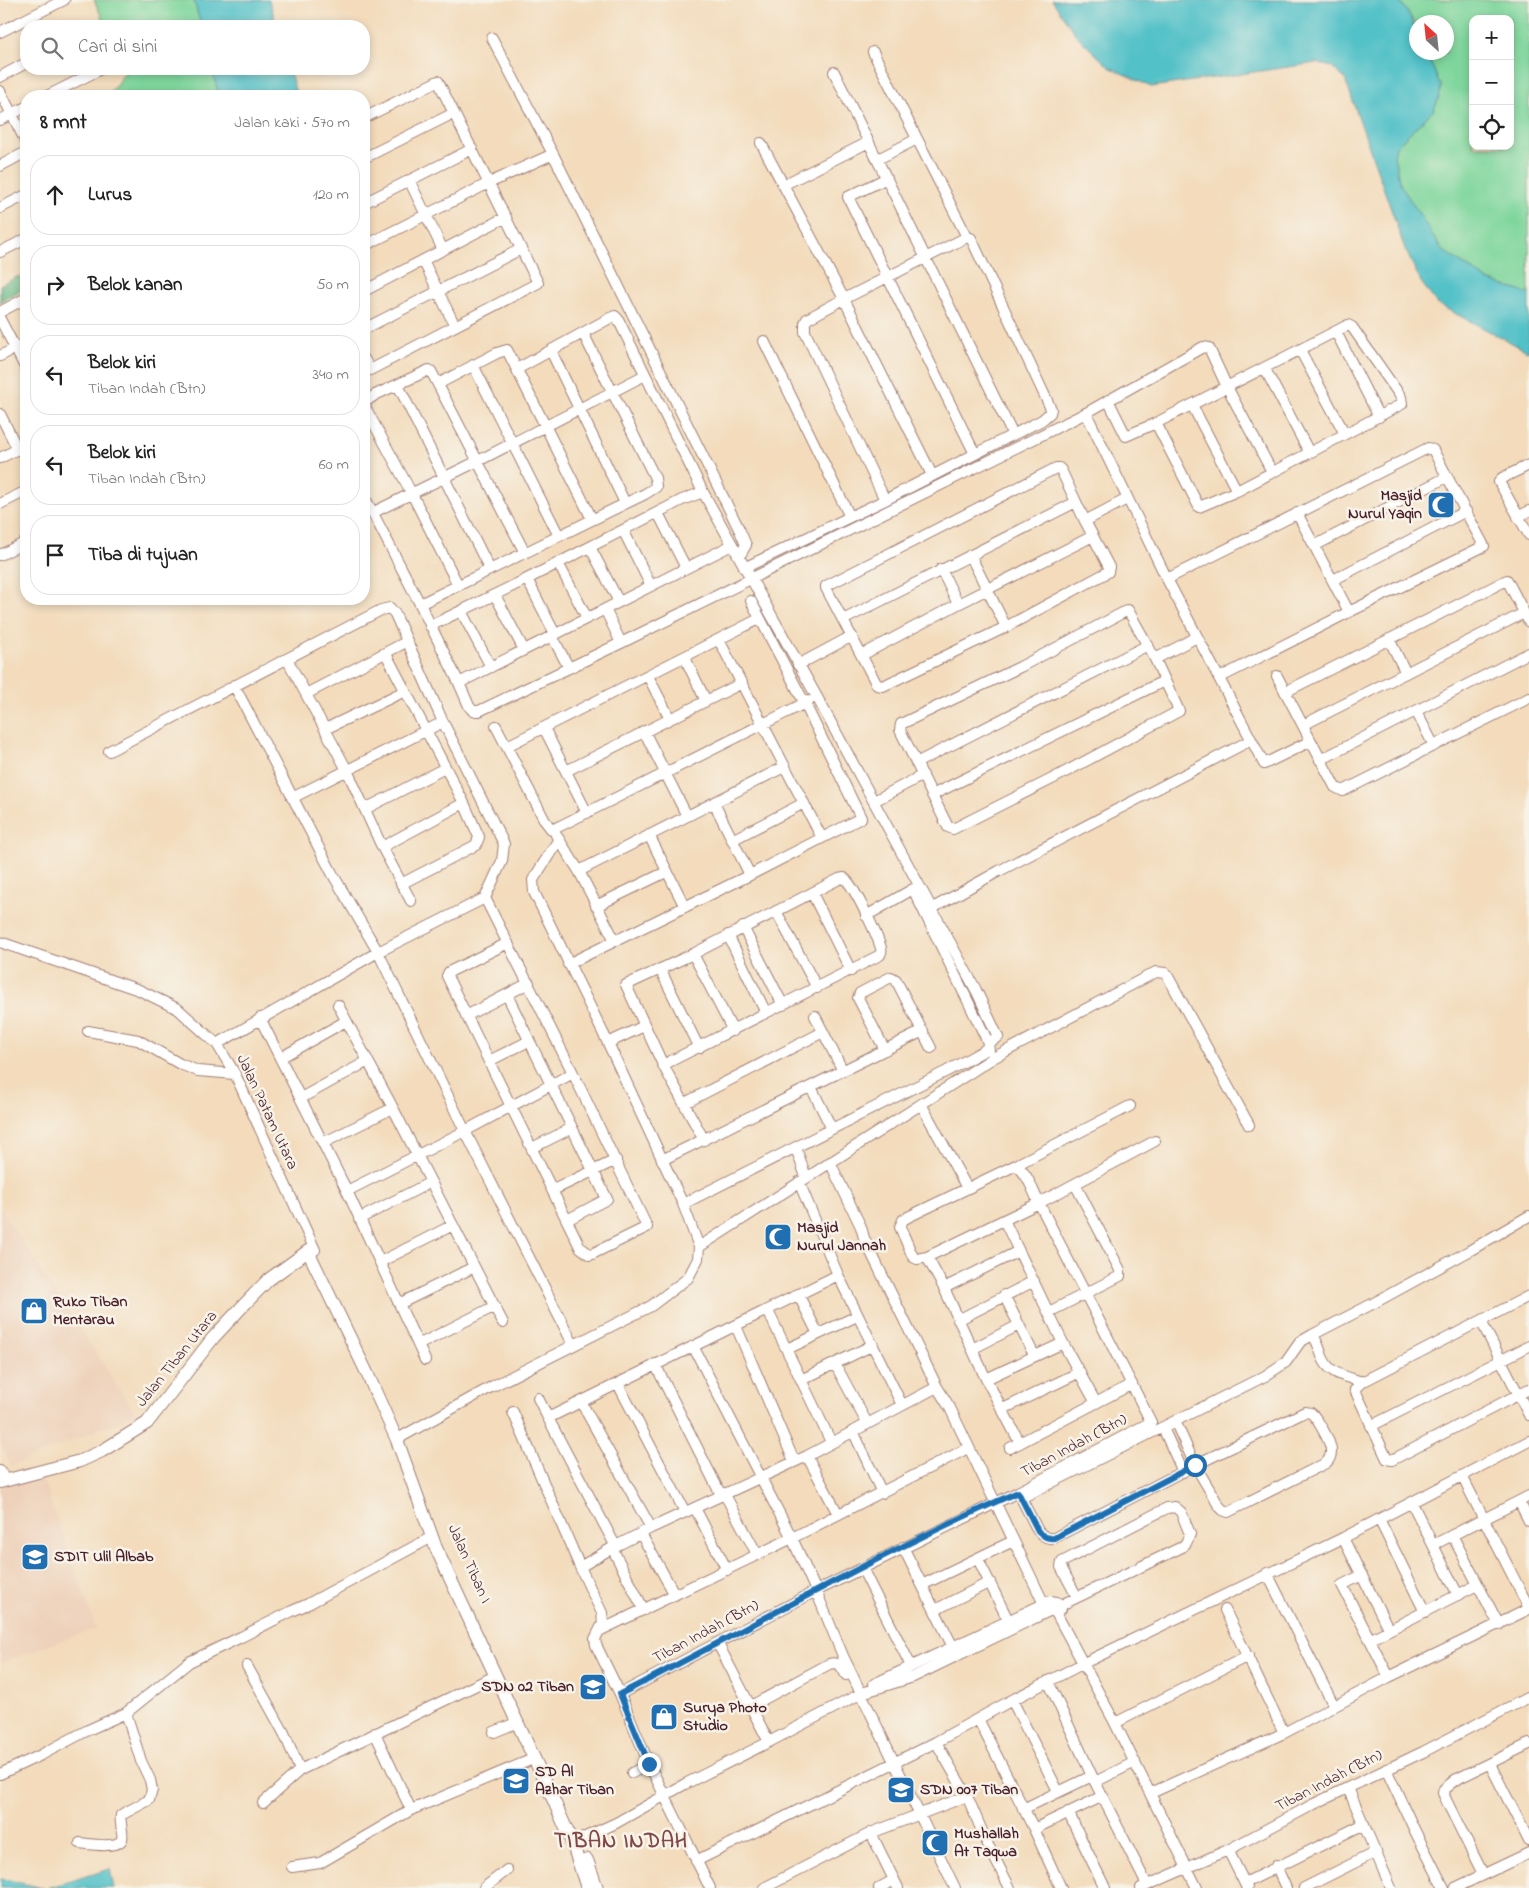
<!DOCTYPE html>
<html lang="id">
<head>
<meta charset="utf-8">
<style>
	body { margin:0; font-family:"Indie Flower",sans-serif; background:#f2f2f2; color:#222 }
	.controls { position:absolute; right:15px; top:15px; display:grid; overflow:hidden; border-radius:10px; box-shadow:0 2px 8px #0003 }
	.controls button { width:45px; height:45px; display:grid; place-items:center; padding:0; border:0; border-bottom:1px solid #e0e0e0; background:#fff; color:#222; font:25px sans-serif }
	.compass { position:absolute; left:1409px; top:15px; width:45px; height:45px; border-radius:50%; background:#fff; box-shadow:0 2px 8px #0003; rotate:333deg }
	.stop { position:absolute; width:15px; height:15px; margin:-11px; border:4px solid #1f6fb2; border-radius:50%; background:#fff }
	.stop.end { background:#1f6fb2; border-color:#fff; box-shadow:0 1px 5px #0008 }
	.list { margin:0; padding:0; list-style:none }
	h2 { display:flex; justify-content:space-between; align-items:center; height:65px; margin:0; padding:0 20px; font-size:21px }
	h2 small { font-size:16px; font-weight:400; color:#767676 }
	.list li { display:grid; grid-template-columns:32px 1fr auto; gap:15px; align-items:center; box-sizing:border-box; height:80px; margin:0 10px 10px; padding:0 10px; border:1px solid #e0e0e0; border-radius:20px }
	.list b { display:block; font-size:19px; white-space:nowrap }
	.list p { margin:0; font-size:16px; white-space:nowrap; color:#767676 }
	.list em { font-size:16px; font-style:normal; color:#767676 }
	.icon { flex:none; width:28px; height:28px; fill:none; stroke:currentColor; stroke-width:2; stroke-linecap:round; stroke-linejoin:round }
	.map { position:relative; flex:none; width:1529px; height:1888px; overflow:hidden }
	.search { position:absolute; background:#fff; box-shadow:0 2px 8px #0003; left:20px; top:20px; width:350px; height:55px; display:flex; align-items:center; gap:12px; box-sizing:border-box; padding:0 18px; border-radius:20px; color:#767676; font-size:19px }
	.panel { position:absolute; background:#fff; box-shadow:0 2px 8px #0003; left:20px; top:90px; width:350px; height:515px; border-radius:20px }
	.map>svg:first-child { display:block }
</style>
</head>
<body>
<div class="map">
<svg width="1529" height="1888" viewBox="0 0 1529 1888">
	<rect width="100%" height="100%" fill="#f7f3e8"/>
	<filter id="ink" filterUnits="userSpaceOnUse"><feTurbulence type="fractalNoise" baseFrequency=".02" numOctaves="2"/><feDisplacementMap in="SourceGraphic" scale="10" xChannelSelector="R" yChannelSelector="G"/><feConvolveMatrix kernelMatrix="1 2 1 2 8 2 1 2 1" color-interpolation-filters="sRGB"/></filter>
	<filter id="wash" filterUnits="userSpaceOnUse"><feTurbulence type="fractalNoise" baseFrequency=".0096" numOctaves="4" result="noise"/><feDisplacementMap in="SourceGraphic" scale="20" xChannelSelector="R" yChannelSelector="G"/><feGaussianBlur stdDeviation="1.12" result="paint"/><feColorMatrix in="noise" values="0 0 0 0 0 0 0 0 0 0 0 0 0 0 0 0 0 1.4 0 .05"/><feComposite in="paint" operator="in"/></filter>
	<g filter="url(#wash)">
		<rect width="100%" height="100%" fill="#f3dbbb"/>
		<path fill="#eed1ba" d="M0,1208L136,1414L11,1466L0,1444Z
			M40,1472L96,1628L0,1663V1487Z"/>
		<path fill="#7ed69c" stroke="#647a64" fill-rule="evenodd" d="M94,0H194L201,26H106Z
			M1399,0H1529V294L1487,280L1442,250L1400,184L1394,156L1396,146L1433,111L1441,86L1426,53L1446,52V22H1416V30L1411,17ZM1473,19H1510V146H1473Z
			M125,69H212L219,96H108L126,71Z"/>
		<path fill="#66b784" stroke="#586b58" d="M19,276L25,288L0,302V285Z"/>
		<path fill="#53c1c8" stroke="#4e707a" d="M194,0H269L277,26H201Z
			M1052,0H1399C1414,21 1416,26 1416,52L1426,53L1441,86L1439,98L1433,111L1396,146L1394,156L1400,184L1442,250L1487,280L1529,294V352L1437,304L1421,282L1405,249L1345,79L1332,67L1316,63L1151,87L1109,67L1076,35Z
			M212,69H289L297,96H219Z
			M110,1869L114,1888H47Z
			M0,1878L43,1888H0Z"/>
	</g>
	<g filter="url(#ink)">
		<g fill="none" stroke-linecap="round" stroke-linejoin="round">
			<defs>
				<path id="minor" d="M0,32L64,0
					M492,38L553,154L740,531L746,545L739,557
					M873,52L967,237
					M834,72L1013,435
					M0,77L26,63
					M0,91L26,142
					M47,96L101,69
					M364,118L438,81L538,283L370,370L364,359
					M0,120L26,107
					M761,143L844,299L807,319L805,323V332L885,500
					M364,158L454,113
					M878,159L917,139
					M0,166L26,152
					M887,178L848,197L975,454
					M409,180L443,250
					M783,185L869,142
					M364,203L472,149
					M0,208L26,195
					M364,246L489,183L553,154
					M0,252L26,239
					M423,260L455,326
					M364,291L506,217
					M0,312L26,298
					M0,319L26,369
					M1348,325L1352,327L1401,397L1402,404L1237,491L1199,507L1156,423Z
					M364,329L521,249
					M1336,332L1379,417
					M764,341L850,517
					M1300,350L1345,434
					M551,351L625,503
					M0,356L26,343
					M473,365L559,536
					M517,369L610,318L615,316L618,319L703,492L818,699L976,990L998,1037L988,1043
					M1265,369L1309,452
					M438,384L497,353L507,350L592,519
					M398,385L490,570
					M1108,400L1126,436L1156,423
					M1192,405L1237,491
					M1086,413L1167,579L1264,764L1311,741
					M0,414L18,450
					M0,458L26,445
					M1529,465L1502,478L1499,482L1529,535
					M1056,468H1059L1061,470L1085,521L1109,567L1108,572L1006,627L883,686L877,685L826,588V586Z
					M364,496L420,604L459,683L469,706L473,711H479L621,643L1086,413L1203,347L1209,348L1227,387L1272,472
					M0,504L26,491
					M372,513L478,461L645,375
					M658,513L686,568
					M1297,513L1349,612
					M1518,517L1529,511
					M1085,521L1127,499
					M623,530L651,586
					M1316,545L1447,477
					M590,547L619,602
					M0,555L26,542
					M970,555L1006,627
					M558,563L587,618
					M744,568L885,500L1042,420L1050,413L1051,409L978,253L971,238L967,237L844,299L932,475
					M941,569L958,604
					M527,579L555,634
					M1167,579L1428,448L1433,450L1484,546L1349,612L1219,678
					M1333,580L1466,511
					M458,585L412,494L366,409L365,402L375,395L429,370L431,371L525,553
					M495,595L524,650
					M420,604L645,494L656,487L655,478L583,333
					M605,609L621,643
					M1128,610L1155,659L1179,711L1054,778L953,829L948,827L900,730L901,724L1020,667Z
					M461,611L491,667
					M843,620L1076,502
					M430,626L527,579L682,500L703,492
					M552,636L569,668
					M1389,639L1406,673
					M719,640L822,838
					M386,654L464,803L479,837L476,845L401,884
					M862,655L958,604L1093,536
					M685,658L706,701
					M287,659L347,770L382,847L411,901
					M1155,659L1197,637
					M798,665L852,636
					M648,676L670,719
					M1277,676L1335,787L1343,791L1529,698
					M459,683L732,545
					M234,685L332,873L378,952L465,1131L573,1344
					M1285,692L1507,580L1529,622
					M306,694L406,642
					M1416,711L1434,746
					M1303,725L1524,613
					M496,726L545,821L552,830L809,701
					M544,728L587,813
					M325,729L405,691
					M644,731L687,816
					M507,746L759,619
					M109,751L381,610L390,608L395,614L443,722L504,844L502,861L485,898L378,952L217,1044
					M1320,760L1529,653
					M916,763L1148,645
					M566,771L742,683
					M932,795L1164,681
					M292,798L443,722
					M874,801L923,775
					M714,803L750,875
					M365,809L445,768
					M556,835L579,871L615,941
					M649,835L685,907
					M559,839L533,880L534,892L608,1043L683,1204L699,1247
					M732,840L804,803
					M382,847L464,803
					M579,871L784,767
					M844,878C854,885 877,935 881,948C882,952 881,952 880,955L663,1065L626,985L693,954L839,879Z
					M812,893L851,971
					M596,906L666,872
					M931,909L999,871L1251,740
					M776,911L817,988
					M866,916L913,889L987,1040L989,1050
					M743,927L783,1005
					M728,935L766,1013
					M0,942L139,990L178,1009L217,1044L235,1074L315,1250
					M508,943L449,972L447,976L580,1247L590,1255L647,1227L573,1073
					M693,954L733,1031
					M568,964L750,875L861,818L805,704L751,601
					M660,969L699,1048
					M507,995L607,1199L567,1220
					M338,1005L393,1108L503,1323
					M466,1016L529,983
					M815,1016L843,1071
					M260,1018L347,1191L425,1360
					M88,1031L138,1040L180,1064L198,1071L235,1074
					M608,1043L644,1026
					M885,1050L858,998L860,993L891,977L896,980L931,1048
					M280,1058L346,1021
					M489,1061L529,1041
					M663,1065L704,1140
					M811,1087L832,1129
					M301,1098L368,1061
					M685,1103L823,1032
					M921,1104L967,1188
					M323,1143L393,1108
					M532,1148L572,1128
					M796,1148L806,1177
					M662,1160L923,1031
					M830,1162L861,1227L864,1238L937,1387L950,1408L1044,1604
					M1016,1165L1130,1106
					M799,1182L838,1275L902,1405
					M553,1190L616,1160
					M347,1191L465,1131L573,1073L485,898
					M683,1204L947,1071L985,1050L988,1046
					M359,1219L431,1182
					M1004,1220L1063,1343L1096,1403
					M927,1257L944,1288L986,1379L1020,1443
					M380,1262L453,1225
					M944,1288L1019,1251
					M798,1294L818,1334
					M1004,1295L1034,1355
					M1529,1296L1362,1382L1355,1390L1387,1459L1392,1460L1529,1389
					M399,1304L474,1267
					M768,1311L831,1442
					M1049,1312L1120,1276V1270L1075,1184
					M958,1320L1034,1281
					M1481,1321L1529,1415
					M736,1326L794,1461
					M1312,1335C1318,1341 1319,1348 1322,1356C1329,1375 1345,1376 1362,1382
					M418,1345L495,1306
					M693,1346L792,1538L816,1591L843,1656L955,1888
					M787,1349L857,1316
					M972,1349L1019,1325
					M655,1364L721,1495
					M835,1364L867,1423
					M986,1379L1063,1343
					M801,1380L873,1345
					M618,1384L685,1512
					M538,1398L548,1418
					M581,1402L651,1528
					M1003,1409L1080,1372
					M513,1412L580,1567L602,1613L603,1623L595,1639L596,1645L620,1694L649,1764L710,1888
					M1371,1426L1529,1346
					M1163,1428L1183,1472
					M853,1431L882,1493
					M401,1437L493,1386L651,1306L688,1278L698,1259L699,1247L993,1058L1156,972L1166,973L1249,1125
					M1010,1448L1132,1384
					M807,1456L838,1514
					M0,1471L5,1480
					M1462,1476L1529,1608
					M1018,1492L1038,1531C1043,1536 1047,1539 1054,1538L1195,1465L1305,1412L1311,1413C1317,1418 1332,1443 1331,1452C1331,1457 1329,1460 1326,1463L1228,1512L1223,1510L1219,1506L1195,1465L1175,1421
					M724,1493L757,1554
					M1021,1498L1265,1376L1286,1362L1300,1342L1312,1335L1374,1303L1469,1251L1529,1216
					M1519,1501L1529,1521
					M1412,1503L1458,1595
					M695,1508L727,1570
					M1379,1519L1425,1612
					M641,1534L675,1595
					M1452,1535L1499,1625
					M1343,1538L1389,1630
					M1433,1545L1529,1496
					M616,1547L548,1418L838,1275
					M903,1547L953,1647
					M612,1548L644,1610
					M978,1559L1008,1620
					M580,1567L612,1548L651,1528L807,1456L937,1387
					M862,1568L911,1666
					M1267,1573L1334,1706
					M1362,1575L1342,1585L1389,1677L1529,1609
					M922,1585L1013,1541
					M1059,1606L1182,1547L1186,1543L1190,1534L1181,1512L1175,1507L1167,1508L1062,1562L1061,1567L1077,1597
					M935,1610L990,1582
					M1225,1610L1284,1733
					M599,1631L792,1538L968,1448
					M1371,1639L1477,1585
					M718,1644L769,1742
					M247,1666L284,1733L300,1770
					M1048,1681L1092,1776L1147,1885
					M874,1684L1050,1601L1057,1602L1061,1609
					M620,1694L816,1591L1018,1492L1151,1422L1039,1203C1032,1189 1028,1174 1016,1165L908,1217L903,1220L900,1227L913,1257L917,1259L927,1257L1039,1203L1155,1141
					M1012,1700L1058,1791
					M751,1706L829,1664C839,1661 842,1667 846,1675
					M978,1719L1034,1829L1061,1888
					M1115,1723L1248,1656
					M494,1732L516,1723
					M375,1733L411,1810
					M936,1742L967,1796L988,1845L1010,1888
					M1490,1764L1529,1841
					M1386,1769L1415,1831L1444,1888
					M632,1773L649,1764
					M0,1774L41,1755L88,1730L126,1713L189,1662L241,1637L292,1611L308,1604L432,1537
					M1095,1782L1135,1762
					M1348,1788L1391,1888
					M1151,1793L1284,1733L1389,1677
					M263,1803L300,1770L495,1676
					M1023,1809L1092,1776
					M1068,1812L1105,1888
					M1034,1829L1103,1796
					M871,1833L898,1888
					M579,1840L616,1823L685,1784L769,1742L862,1693L913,1677L1051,1610L1056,1613L1115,1723L1197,1888
					M80,1843C89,1844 118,1849 122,1839C124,1832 119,1823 121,1815L149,1800L152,1790L150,1780L141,1761L126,1713
					M1228,1850L1247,1888
					M696,1861L936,1742L1012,1700L1084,1663L1343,1538L1529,1441
					M1276,1866L1286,1888
					M292,1867L320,1863L411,1810L533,1759
					M1483,1874L1447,1802L1443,1793L1444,1789L1455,1780L1529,1744
					M1245,1883L1364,1824
					M484,1888L507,1870
					M764,1888L871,1833L967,1796
					M879,1888L894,1880
					M1141,1888L1228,1850L1314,1804L1423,1752L1529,1697
					M1304,1888L1376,1852
					M1455,1888L1529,1853"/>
				<path id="tertiary" d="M0,1482L80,1461L102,1451L147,1423L213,1338L240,1309L268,1280L308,1251L367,1373L397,1440L436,1548L553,1799L572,1842L587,1888
					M587,1860L597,1888"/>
			</defs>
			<use href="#minor" stroke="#9e7d73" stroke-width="12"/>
			<use href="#tertiary" stroke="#9e7d73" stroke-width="14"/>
			<use href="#minor" stroke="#fff" stroke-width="10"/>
			<use href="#tertiary" stroke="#fff" stroke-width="12"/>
		</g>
	</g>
	<g fill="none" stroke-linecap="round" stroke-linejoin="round" filter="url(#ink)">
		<path stroke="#1f6fb2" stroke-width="6" d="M649,1764L620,1694L632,1688C760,1622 886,1550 1018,1492L1038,1531C1043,1536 1047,1539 1054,1538L1195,1465"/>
	</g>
	<defs>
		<symbol id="mosque-square" viewBox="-11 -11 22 22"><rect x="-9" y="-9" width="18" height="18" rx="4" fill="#1f6fb2" stroke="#f7f3e8"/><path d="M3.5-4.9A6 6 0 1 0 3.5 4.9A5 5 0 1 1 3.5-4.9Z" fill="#fff"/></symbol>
		<symbol id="shop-square" viewBox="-11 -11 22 22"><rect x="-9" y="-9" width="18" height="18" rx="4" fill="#1f6fb2" stroke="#f7f3e8"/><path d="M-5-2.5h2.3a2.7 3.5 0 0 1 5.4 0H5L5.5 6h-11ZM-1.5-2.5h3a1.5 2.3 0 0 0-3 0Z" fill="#fff"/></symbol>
		<symbol id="school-square" viewBox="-11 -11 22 22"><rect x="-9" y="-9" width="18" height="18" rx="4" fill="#1f6fb2" stroke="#f7f3e8"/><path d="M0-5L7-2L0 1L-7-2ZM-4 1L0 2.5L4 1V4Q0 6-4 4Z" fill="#fff"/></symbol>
	</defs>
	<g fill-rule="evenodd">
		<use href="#mosque-square" x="1425" y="489" width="32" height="32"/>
		<use href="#mosque-square" x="762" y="1221" width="32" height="32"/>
		<use href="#shop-square" x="18" y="1295" width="32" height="32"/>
		<use href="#school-square" x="19" y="1541" width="32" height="32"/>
		<use href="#school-square" x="577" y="1671" width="32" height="32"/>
		<use href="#shop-square" x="648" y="1701" width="32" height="32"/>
		<use href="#school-square" x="500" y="1765" width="32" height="32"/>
		<use href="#school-square" x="885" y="1774" width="32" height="32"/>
		<use href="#mosque-square" x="919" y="1827" width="32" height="32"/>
	</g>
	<g text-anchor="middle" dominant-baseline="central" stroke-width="5" stroke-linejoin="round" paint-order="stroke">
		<g font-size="16" font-weight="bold" fill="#4a1f2b" stroke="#f7f3e8" text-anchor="start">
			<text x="1422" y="496" text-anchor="end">Masjid<tspan x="1422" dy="18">Nurul Yaqin</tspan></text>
			<text x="797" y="1228">Masjid<tspan x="797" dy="18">Nurul Jannah</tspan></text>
			<text x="53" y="1302">Ruko Tiban<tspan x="53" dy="18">Mentarau</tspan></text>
			<text x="54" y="1557">SDIT Ulil Albab</text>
			<text x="574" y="1687" text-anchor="end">SDN 02 Tiban</text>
			<text x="683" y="1708">Surya Photo<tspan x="683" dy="18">Studio</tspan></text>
			<text x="535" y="1772">SD Al<tspan x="535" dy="18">Azhar Tiban</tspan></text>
			<text x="920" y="1790">SDN 007 Tiban</text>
			<text x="954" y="1834">Mushallah<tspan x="954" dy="18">At Taqwa</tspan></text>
		</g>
		<g font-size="16" fill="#4a1f2b" stroke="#f7f3e8">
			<text transform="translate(267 1112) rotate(65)">Jalan Patam Utara</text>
			<text transform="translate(177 1359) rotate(-51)">Jalan Tiban Utara</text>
			<text transform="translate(1074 1446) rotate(-28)">Tiban Indah (Btn)</text>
			<text transform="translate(469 1564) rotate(66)">Jalan Tiban I</text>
			<text transform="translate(706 1632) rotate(-28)">Tiban Indah (Btn)</text>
			<text transform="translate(1329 1781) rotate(-27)">Tiban Indah (Btn)</text>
		</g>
		<g font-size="21" font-weight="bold" letter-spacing="1" fill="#814847" stroke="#f7f3e8">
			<text x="621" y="1842">TIBAN INDAH</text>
		</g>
	</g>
</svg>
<div class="controls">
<button>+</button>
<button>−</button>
<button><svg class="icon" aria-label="locate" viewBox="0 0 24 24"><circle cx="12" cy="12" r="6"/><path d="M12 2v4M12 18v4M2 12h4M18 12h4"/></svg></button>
</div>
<svg class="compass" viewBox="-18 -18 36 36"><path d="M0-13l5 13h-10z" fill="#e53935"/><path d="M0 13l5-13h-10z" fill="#767676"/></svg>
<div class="stop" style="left:1195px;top:1465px"></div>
<div class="stop end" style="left:649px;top:1764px"></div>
<div class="search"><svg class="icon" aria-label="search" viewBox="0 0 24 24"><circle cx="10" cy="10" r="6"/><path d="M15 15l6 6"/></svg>Cari di sini</div>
<section class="panel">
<h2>8 mnt<small>Jalan kaki · 570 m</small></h2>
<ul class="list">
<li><svg class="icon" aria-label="ahead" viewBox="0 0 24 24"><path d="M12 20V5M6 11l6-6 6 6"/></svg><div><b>Lurus</b></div><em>120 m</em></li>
<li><svg class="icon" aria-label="right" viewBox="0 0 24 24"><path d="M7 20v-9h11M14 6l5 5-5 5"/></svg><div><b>Belok kanan</b></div><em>50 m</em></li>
<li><svg class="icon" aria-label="left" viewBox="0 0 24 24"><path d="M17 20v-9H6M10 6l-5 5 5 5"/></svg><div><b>Belok kiri</b><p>Tiban Indah (Btn)</p></div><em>340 m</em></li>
<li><svg class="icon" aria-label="left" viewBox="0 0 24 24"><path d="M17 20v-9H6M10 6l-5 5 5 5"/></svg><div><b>Belok kiri</b><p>Tiban Indah (Btn)</p></div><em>60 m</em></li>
<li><svg class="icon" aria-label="arrive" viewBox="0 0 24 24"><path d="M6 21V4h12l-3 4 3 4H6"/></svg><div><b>Tiba di tujuan</b></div></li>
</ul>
</section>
</div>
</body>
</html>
